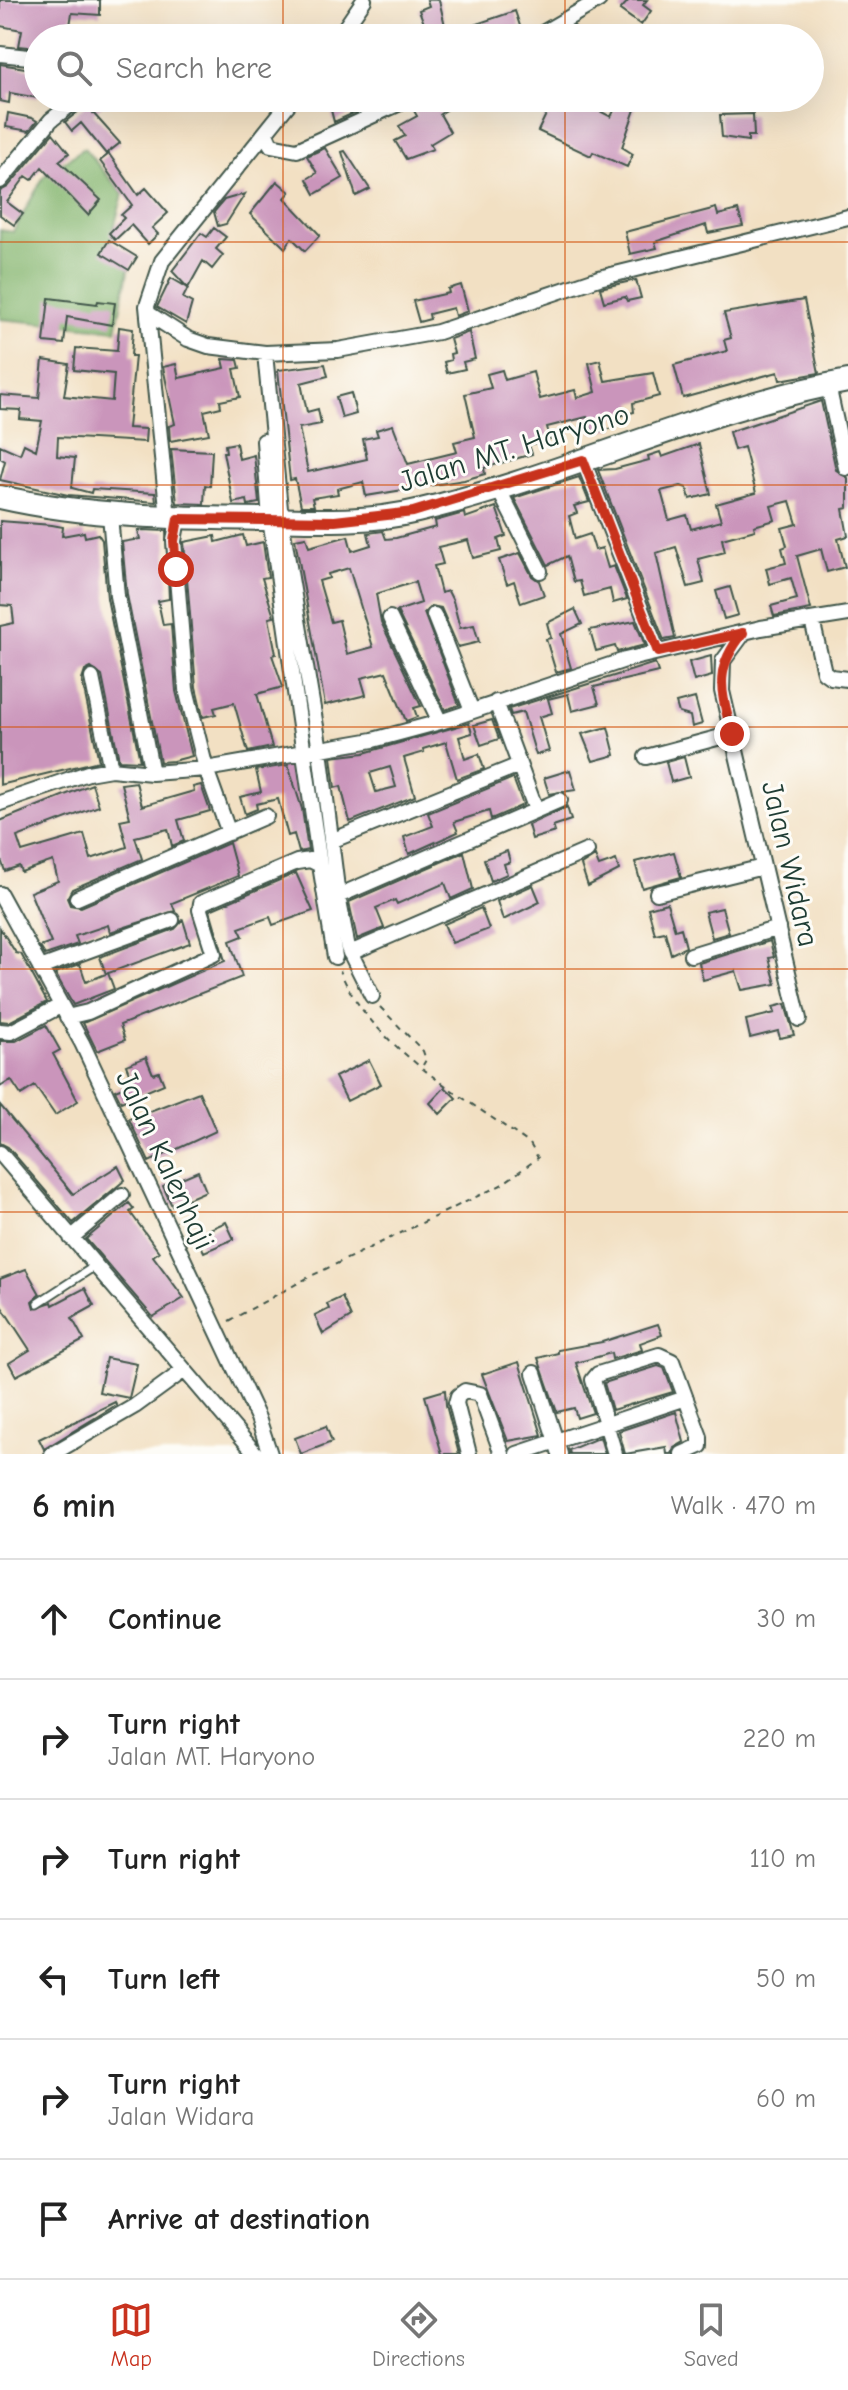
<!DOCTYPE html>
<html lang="en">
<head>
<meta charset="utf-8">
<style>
	body { margin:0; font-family:"Comic Neue",sans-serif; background:#f2f2f2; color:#222 }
	.stop { position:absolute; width:24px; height:24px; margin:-18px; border:6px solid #c8321e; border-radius:50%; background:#fff }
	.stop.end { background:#c8321e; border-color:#fff; box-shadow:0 2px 8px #0008 }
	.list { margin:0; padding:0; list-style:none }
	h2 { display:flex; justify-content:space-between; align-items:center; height:104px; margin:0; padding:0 32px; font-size:34px }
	h2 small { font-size:26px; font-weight:400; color:#767676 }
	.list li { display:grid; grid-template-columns:52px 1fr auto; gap:24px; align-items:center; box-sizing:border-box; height:120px; padding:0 32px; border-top:2px solid #e0e0e0 }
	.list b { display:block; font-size:30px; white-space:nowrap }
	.list p { margin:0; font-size:26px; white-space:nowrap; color:#767676 }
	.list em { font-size:26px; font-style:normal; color:#767676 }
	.icon { flex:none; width:44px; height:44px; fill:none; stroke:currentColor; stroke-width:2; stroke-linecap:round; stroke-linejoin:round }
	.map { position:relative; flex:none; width:848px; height:1454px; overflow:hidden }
	.search { position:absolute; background:#fff; box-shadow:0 8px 32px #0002; left:24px; right:24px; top:24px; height:88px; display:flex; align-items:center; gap:20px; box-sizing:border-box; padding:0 28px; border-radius:44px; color:#767676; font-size:30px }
	.sheet { height:824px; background:#fff }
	nav { display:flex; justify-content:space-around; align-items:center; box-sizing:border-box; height:112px; border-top:2px solid #e0e0e0; background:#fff; font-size:22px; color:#767676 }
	nav a { display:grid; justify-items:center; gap:4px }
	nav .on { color:#c8321e }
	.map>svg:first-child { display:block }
</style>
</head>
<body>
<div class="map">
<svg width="848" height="1454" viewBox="0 0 848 1454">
	<rect width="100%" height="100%" fill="#fdfcf7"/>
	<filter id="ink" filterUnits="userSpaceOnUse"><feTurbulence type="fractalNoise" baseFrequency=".0125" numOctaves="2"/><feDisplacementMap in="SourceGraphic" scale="16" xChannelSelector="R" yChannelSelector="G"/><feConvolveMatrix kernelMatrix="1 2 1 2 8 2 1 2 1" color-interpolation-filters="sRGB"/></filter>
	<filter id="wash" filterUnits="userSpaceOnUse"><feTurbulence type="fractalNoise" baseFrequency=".006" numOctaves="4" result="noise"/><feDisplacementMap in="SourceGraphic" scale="32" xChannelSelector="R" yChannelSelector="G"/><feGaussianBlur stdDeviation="1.8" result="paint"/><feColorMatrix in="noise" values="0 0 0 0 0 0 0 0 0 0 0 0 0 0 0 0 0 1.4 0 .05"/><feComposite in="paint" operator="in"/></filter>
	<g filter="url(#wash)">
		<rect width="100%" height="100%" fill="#f2e0c3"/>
		<path fill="#85b670" stroke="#527a52" stroke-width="2" d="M84,148L123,194L109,247L129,267L116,330L0,319V230L13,232L44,176Z"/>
		<g id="blocks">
			<path fill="#ca95bb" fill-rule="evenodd" d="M0,0H100V15L72,13L68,38H38V48L19,46L22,30L0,26Z
				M427,0H439L447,34L515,11L522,32L506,38H490L488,32L472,38H417L414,29L425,26L419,10L429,6Z
				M629,0H647L643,5L651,11L641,25L620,10Z
				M0,64L38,70V98L10,93L9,103L0,101Z
				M89,98H111L93,113L120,143L106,154L81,123L72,131L65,122L85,106Z
				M346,98H362L365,108L334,122L329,102Z
				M434,98H452L456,104L440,114L450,132L430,144L433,149L406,159L395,141L405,136L399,126L417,116L413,109Z
				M554,98H575L611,117L620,98H639L622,147L633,154L627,167L593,152L591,156L538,131Z
				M8,113L32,118L37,121L29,131L6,127Z
				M753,114L754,136H748V141L722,137L720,115Z
				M53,133L69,153L59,161L101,200L88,215L42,167L32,180L26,176L7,202L23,214L14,225L0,215V191L8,187Z
				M325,148L343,178L315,194L307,179L317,173L307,156Z
				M345,151L370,189L356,196L342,152Z
				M109,154L138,195L146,188L168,213L152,228L158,234L148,244L131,225L115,240L109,233L124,218L121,215L132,205L100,161Z
				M277,181L290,192L285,198L320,235L305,251L292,238L285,248L250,214Z
				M245,194L226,224L218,226L214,212L224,200Z
				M716,208L718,215L738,210L743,226L708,233L706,225L655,242L657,248L630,254L625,232Z
				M214,228L226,237L216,249L223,255L212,269L203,261L188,288L172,271L201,233L207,237Z
				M109,240L137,257L129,270L101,253Z
				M171,278L188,288L183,298L192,303L186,324L157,307Z
				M636,280L641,298L627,301L625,297L604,302L600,288Z
				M461,285L468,311L455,316L453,308L429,314L430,319L419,322L413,301L449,293L448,289Z
				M49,298L97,304L98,301L115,303L112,325L67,317L64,344L44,342Z
				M804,300L819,373L780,380L778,372L683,398L674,365L727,351L724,340L731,338L724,313Z
				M119,327L133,329L131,356H135L128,428L146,429L145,442L58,437L57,456L75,458L72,488L91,493L92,489L155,493L156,502L68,495L0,480L5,461L0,458V445L20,454L24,444L36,450L42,421L20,419L21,410L0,409V395L39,398L43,360L69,364L64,396L112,401L114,374L74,370L76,348L117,351Z
				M469,332L475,359L463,362L465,369L447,373L444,362L451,360L450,354L454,353L450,339Z
				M223,359L238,360L240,368L234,369L240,397L220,401L221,407L204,411L209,434L170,441L169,426L175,424L163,367L176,364L179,378L225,368Z
				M600,360L605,381L653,373L659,396L633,403L634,412L612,418L615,428L592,432L587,417L547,427L550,439L529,445L532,454L484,468L485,474L464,480L366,496L363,482L337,489L338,494L312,498L314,506H301L295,479L290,480L278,370L325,364L328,376L301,383L307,412L318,409L321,424L299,428L308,472L367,459L363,439L378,436L376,430L393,425L408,464L457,452L454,442L475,437L465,394L491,388L487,374L502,370L505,380L533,372L540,399L575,390L577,398L596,392L589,363Z
				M351,393L356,414L342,418L336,397Z
				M821,401L836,470L848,478V508L843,509L848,536L838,539L845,567L827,572L821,549L797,556L811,609L774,616L771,606L797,599L791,578L770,584L766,568L786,563L782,548L787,546L782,528L797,524L790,501L771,506L775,520L754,526L755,530L722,539L725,552L698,559L704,583L688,587L676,547L656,553L675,638L664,640L598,470L615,469L649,460L648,456L660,452L662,457L699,444L711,494L690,499L687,488L681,486L661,491L669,520L687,515L691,529L721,521L716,504L756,493L744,447L734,450L729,432Z
				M236,443L239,459L254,455L259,503L248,505L247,500L233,503L223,452H226L225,445Z
				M171,449L212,451L210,486L205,485L204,504L177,503Z
				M579,477L589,502L574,506L577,513L569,516L575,539L590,534L595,550L602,548L608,568L614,566L627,599L613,603L610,589L584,596L580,581L574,582L567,556L548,565L514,498Z
				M496,507L506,536L498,539L501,551L473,558L468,540L438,547L443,564L434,566L441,593L448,591L453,601L460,628L474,625L479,642L458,647L441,608L431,606L424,613L459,705L445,710L397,611L421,603L415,582L376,594L381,622L421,706L414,708L417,717L406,721L386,672L361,678L366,695L325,705L295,539L306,537L309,547L348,536L352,551L371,545L368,533L383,531L386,539L396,538L436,527L435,521L464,513L465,518ZM349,568L373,647L347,654L339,620L331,622L319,581L329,578L328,574Z
				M0,521L52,525L63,527L62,536L84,532L85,537L98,534L102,540L107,598L140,761L119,760L102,676L91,668L85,671L82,680L99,761L0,785V626L14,623L12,606L0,605Z
				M143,530L166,531L169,599L158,601L163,625L171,624L176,691L192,756L173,761L160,762L127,595L122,542L140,539L138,531Z
				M243,535L246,546L263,542L268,577L262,578L274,617L269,618L276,654L272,655L283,687L257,694L272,747L248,752L234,703L214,708L216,714L203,717L196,687L184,542L215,536L216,542Z
				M520,553L532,576L539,581L544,595L521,603L514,581L507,584L499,560Z
				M730,587L738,615L724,619L716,591Z
				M575,609L582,624L561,634L571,668L556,672L546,639L551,638L547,623Z
				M635,621L645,645L617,652L615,646L596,651L590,630Z
				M711,656L712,676L694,681L689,662Z
				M655,663L658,672L594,687L599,704L572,711L568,694L548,699L552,713L539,717L549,751L536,755L523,712L511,715L509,709Z
				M695,698L702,724L692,727L690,716L679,713L676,703Z
				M492,720L499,739L481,745L474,725Z
				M469,723L472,733L459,737L465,759L479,754L484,769L457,779L446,742L423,749L424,752L404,758L415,796L350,822L341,786L335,788L331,757L364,753ZM390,767L396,787L376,792L370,773Z
				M608,727L615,755L593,761L582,734Z
				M684,757L689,777L671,782L666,762Z
				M288,765L302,809L308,850L299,852L294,834L288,836L278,799L256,804L257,809L245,814L240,797L261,792L256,770Z
				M570,770L576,790L549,794L544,778Z
				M513,778L523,805L491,819L489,811L454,822L458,832L409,854L404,837L433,826L428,813Z
				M136,782L142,806L194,791L193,787L201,785L210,811L178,820L184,841L172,846L168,829L135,837L142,859L72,889L67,898L70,905L81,907L229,843L238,876L172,903L175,911L110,932L108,925L75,936L78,944L45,955L40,947L51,943L30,892L58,881L53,861L21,872L19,866L5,871L0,857V821L92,784L99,806L17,837L22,852L84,834L91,859L127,847L120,820L130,818L121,784Z
				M567,807L571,820L553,826L555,832L532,839L528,825Z
				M507,851L510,862L504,864L507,874L491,881L484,859Z
				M464,852L473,889L451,899L445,883L397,904L395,900L376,908L384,928L357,939L349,902Z
				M674,852L681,877L642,888L635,862Z
				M595,856L599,866L616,860L619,870L588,886L581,865Z
				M296,873L313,911L273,925L270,917L239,928L243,936L230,941L242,977L120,1025L125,1040L97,1051L83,1023L225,961L210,910Z
				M533,885L540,902L503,920L497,901Z
				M667,903L675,930L681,928L686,947L671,954L665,932L655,934L648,908Z
				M481,908L489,929L452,943L444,924Z
				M722,908L729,933L712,938L705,912Z
				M183,920L190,943L106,974L100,957L175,929Z
				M0,928L16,953L21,954L47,1002L9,1022L0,1021Z
				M770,941L774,957L769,958L776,984L742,990L736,971L703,980L699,963Z
				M80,964L86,982L108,973L114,989L73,1005L55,973Z
				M785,1004L794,1035L780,1038L778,1031L750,1038L746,1020L775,1013L773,1007Z
				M46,1025L60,1050L53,1054L78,1101L55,1115L35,1086L21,1095L11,1080L0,1087V1041H16Z
				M146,1057L153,1074L159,1072L164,1084L121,1102L115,1090L133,1083L126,1065Z
				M369,1060L381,1084L347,1101L335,1077Z
				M445,1087L456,1098L440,1114L430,1103Z
				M199,1092L216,1131L149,1162L129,1119Z
				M0,1105L73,1194L118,1166L125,1180L73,1223L8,1147L0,1143Z
				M198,1171L206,1191L172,1206L163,1186Z
				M129,1203L134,1209L130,1212L159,1252L153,1256L184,1298L153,1317L86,1239Z
				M226,1222L234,1239L204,1252L196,1235Z
				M26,1269L40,1294L32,1301L34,1308L52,1302L53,1305L85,1288L94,1306L72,1318L84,1340L16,1376L9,1363L30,1350L0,1304V1279Z
				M342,1297L351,1317L323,1334L315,1316L329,1309L327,1304Z
				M658,1324L662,1335L640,1343L642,1350L612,1359L611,1353L576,1363L593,1413L577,1418L574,1408L557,1412L538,1358L558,1353V1350L602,1342Z
				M106,1358L137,1364L129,1398L99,1392Z
				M519,1362L542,1435L508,1441L482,1374Z
				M658,1366L664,1368L673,1392L612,1410L604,1383Z
				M445,1390L446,1405L459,1454H442L425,1396Z
				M115,1402L116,1405L44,1449L39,1439Z
				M676,1412L684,1442L674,1448L672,1454H667L666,1447L625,1454L619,1431Z
				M326,1426L332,1442L301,1454L295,1438Z
				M600,1437L605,1454H570L569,1450Z"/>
		</g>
	</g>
	<g filter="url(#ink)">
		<use href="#blocks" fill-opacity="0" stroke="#3f5549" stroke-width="2"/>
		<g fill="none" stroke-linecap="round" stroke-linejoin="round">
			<defs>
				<path id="lane" d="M562,23L583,38
					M612,103L614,98
					M38,1303L95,1266"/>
				<path id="street" d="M338,38L364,0
					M534,38L599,0
					M0,54L38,58
					M266,134L271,145L297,150L411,98
					M0,181L51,120L79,98
					M149,314L188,339L208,346L265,353L338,350L438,332L599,278L848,217
					M265,353L281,519L320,750L338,896L348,948L372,996
					M828,385L846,468
					M264,441L270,519L320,865
					M583,460L658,652
					M498,488L540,571
					M110,515L117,596L152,773
					M168,518L147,306L162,261L293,98
					M178,519L174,541L186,689L206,769L229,833
					M434,615L472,711
					M390,618L440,722
					M812,620L824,672L831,677L847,679
					M743,634L723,661L722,691L799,1019
					M92,678L111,769
					M496,702L536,810
					M646,757L732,734
					M0,803L88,773L111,769L152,773L206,769L373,740L440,722L625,660L761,628L848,614
					M331,841L519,765
					M657,893L763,867
					M0,894L82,1043L258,1418L270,1454
					M338,896L560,800
					M77,898L266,816
					M350,953L587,851
					M691,955L778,928
					M40,968L172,920
					M67,1017L88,1012L214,954L200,910L201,903L297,862L310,860L320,865L335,957
					M0,1031L11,1032L60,1006
					M0,1153L256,1454
					M71,1238L122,1195
					M534,1373L560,1454
					M52,1454L135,1406L183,1371
					M469,1454L456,1403L458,1396L465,1391L480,1394L502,1454
					M517,1454L686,1398
					M615,1454L593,1380L598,1374L659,1355L672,1361L700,1437V1446L682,1454"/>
				<path id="primary" d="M0,497C88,517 176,518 266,519C317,520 367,523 417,511C563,477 701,408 848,381"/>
			</defs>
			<use href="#lane" stroke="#3f5549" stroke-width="11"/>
			<use href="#street" stroke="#3f5549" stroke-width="18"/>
			<use href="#primary" stroke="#3f5549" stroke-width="26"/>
			<path stroke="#3f5549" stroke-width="2" stroke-dasharray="6 6" stroke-linecap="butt" d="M380,1007L423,1051L426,1060L423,1065
				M229,1321L309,1277L501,1185L538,1158L530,1144C468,1099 368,1045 340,970"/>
			<use href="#lane" stroke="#fff" stroke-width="7"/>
			<use href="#street" stroke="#fff" stroke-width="14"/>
			<use href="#primary" stroke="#fff" stroke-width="22"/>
		</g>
	</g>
	<g fill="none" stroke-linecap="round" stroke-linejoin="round" filter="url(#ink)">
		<path stroke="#c8321e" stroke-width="10" d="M176,569L174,541L178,519L335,521L413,512L583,460L658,652L743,633C713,670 721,691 732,734"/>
	</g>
	<path fill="none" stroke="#d45610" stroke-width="2" stroke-opacity="0.55" d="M283,0V38M565,0V38M283,98V1454M565,98V1454M0,242H848M0,485H848M0,727H848M0,969H848M0,1212H848"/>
	<g text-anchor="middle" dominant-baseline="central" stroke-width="6" stroke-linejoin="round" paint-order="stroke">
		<g font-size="30" fill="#1f3d34" stroke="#fdfcf7">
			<text transform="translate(514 448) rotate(-17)">Jalan MT. Haryono</text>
			<text transform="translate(790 864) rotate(77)">Jalan Widara</text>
			<text transform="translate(165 1160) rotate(65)">Jalan Kalenhaji</text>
		</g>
	</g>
</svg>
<div class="stop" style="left:176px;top:569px"></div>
<div class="stop end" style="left:732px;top:734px"></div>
<div class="search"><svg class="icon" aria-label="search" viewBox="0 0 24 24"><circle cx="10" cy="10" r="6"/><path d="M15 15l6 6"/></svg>Search here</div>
</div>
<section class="sheet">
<h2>6 min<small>Walk · 470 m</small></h2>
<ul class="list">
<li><svg class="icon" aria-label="ahead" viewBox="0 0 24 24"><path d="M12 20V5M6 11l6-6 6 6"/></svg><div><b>Continue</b></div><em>30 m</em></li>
<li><svg class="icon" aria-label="right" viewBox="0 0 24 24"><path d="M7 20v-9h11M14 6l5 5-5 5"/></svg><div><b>Turn right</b><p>Jalan MT. Haryono</p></div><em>220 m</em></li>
<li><svg class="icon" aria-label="right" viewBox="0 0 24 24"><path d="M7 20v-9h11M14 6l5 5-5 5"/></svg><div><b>Turn right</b></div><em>110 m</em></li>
<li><svg class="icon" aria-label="left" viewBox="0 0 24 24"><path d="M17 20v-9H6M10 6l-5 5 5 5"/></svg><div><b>Turn left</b></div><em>50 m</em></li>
<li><svg class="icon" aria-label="right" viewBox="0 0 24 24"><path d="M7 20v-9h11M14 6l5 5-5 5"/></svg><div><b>Turn right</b><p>Jalan Widara</p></div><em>60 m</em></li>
<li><svg class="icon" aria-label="arrive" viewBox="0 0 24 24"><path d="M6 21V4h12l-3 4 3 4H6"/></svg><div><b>Arrive at destination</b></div></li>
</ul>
</section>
<nav>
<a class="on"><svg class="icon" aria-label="map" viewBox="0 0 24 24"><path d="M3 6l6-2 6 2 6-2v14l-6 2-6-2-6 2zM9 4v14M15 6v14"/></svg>Map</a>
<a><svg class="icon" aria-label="directions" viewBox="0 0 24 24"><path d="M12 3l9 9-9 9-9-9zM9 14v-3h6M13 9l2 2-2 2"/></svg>Directions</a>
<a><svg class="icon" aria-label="saved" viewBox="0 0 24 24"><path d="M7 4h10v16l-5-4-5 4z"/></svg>Saved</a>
</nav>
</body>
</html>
